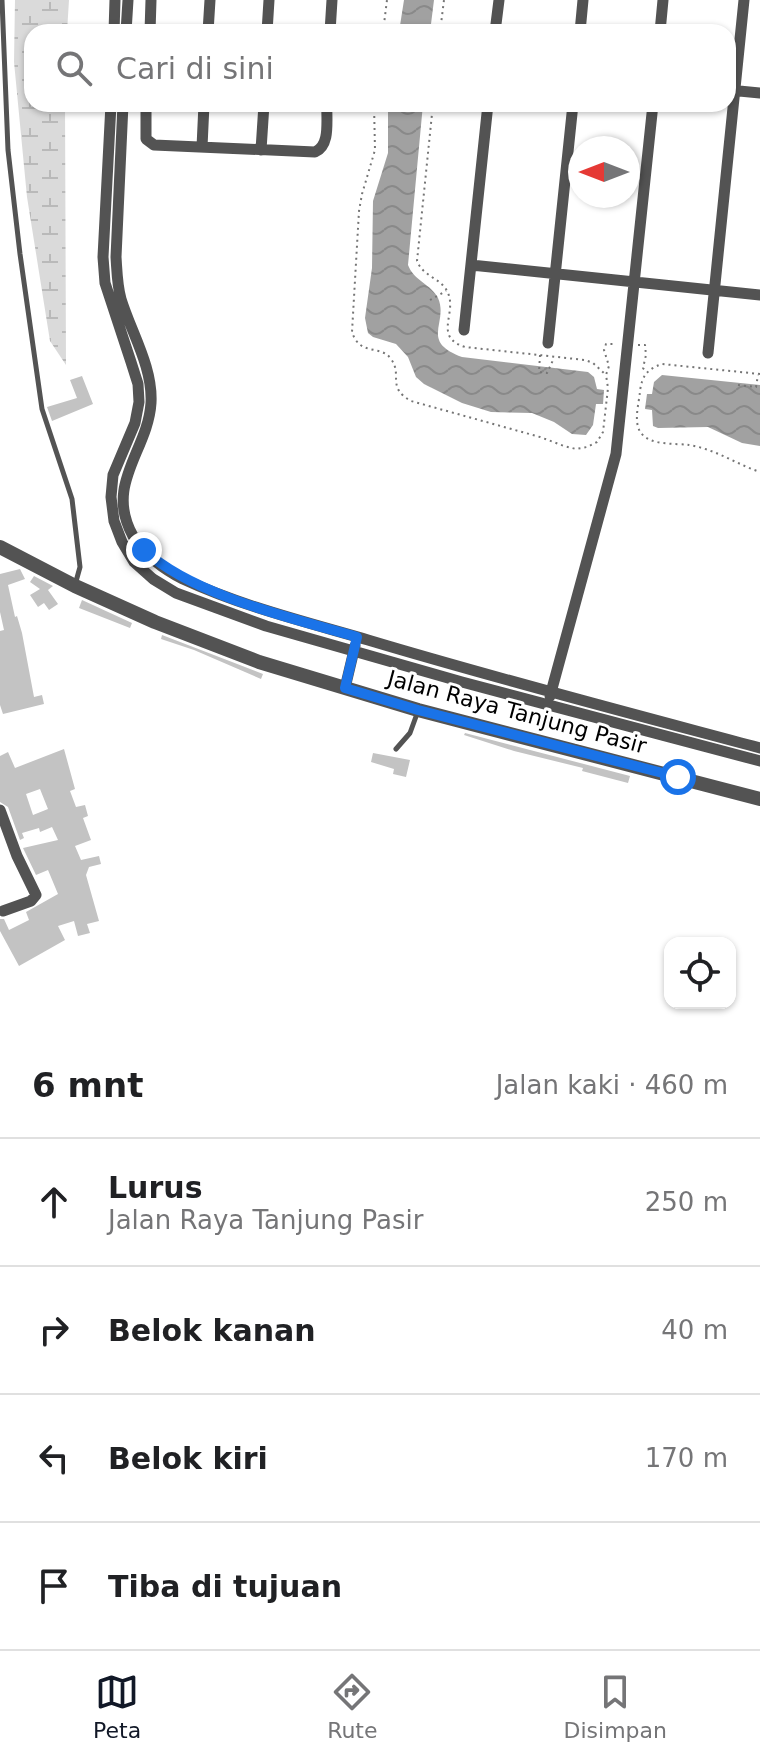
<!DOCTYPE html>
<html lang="id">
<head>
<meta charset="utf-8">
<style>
	body { margin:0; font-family:"DejaVu Sans",sans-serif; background:#f6f6f6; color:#202124 }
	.controls { position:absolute; right:24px; bottom:24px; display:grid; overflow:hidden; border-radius:16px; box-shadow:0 2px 6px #0004 }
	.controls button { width:72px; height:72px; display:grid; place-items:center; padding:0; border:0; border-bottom:2px solid #e0e0e0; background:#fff; color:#202124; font:40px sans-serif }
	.compass { position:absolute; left:568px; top:136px; width:72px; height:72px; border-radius:50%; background:#fff; box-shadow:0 2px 6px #0004; rotate:270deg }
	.stop { position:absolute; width:24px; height:24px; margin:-18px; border:6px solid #1a73e8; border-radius:50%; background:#fff }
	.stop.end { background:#1a73e8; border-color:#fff; box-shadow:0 2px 8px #0008 }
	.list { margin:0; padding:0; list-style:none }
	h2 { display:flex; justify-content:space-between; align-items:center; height:104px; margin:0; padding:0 32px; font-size:34px }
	h2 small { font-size:26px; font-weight:400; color:#757577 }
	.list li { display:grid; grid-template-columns:52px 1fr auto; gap:24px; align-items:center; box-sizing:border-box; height:128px; padding:0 32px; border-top:2px solid #e0e0e0 }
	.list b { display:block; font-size:30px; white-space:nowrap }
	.list p { margin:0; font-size:26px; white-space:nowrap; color:#757577 }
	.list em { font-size:26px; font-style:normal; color:#757577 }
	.icon { flex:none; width:44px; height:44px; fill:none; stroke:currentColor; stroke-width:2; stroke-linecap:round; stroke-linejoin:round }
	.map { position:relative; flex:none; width:760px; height:1033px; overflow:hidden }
	.search { position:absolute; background:#fff; box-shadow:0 2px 6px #0004; left:24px; right:24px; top:24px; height:88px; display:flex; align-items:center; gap:20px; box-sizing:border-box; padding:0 28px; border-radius:24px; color:#757577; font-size:30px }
	.sheet { height:616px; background:#fff }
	nav { display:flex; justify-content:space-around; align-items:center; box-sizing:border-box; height:112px; border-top:2px solid #e0e0e0; background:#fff; font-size:22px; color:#757577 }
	nav a { display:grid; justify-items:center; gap:4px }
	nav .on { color:#111827 }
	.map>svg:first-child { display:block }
</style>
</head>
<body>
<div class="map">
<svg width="760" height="1033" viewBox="0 0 760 1033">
	<defs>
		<pattern id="wetland-marsh" width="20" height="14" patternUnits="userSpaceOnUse" patternTransform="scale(2)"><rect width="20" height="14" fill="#dadada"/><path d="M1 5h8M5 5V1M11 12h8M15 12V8" fill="none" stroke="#b9b9b9"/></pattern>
		<pattern id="water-waves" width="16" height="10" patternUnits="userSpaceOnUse" patternTransform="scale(2)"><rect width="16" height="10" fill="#a1a1a1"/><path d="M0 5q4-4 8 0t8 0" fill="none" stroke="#898989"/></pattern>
	</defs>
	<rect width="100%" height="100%" fill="#fff"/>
	<path fill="url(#wetland-marsh)" d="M15,0H69L67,32H32V104H65L66,365L50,341L27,197L14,62Z"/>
	<path fill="url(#water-waves)" d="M404,0H434L430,32H399Z
		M388,104H423L408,265C414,281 431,284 438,298C449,323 419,341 462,357L588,372L594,377L597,389L604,390L603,404H596L593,425L586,435L572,434L554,422L532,413L491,412L462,403L424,384L416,377L408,357L396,344L373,337L368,333L365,318L372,268L373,201L388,153Z
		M662,375L760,385V446L742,443L708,427L658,428L653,426L652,410L645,409L647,394H652L654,382Z"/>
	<path fill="#c3c3c3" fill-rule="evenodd" d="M82,376L93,404L52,421L47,407L77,398L70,380Z
		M20,569L25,579L8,585L15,617L17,616L22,633L34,697L42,695L44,704L3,714L0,705V631L4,630L0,612V574Z
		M34,576L53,586L48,590L58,604L49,610L44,603L38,607L30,595L40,589L30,582Z
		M82,600L132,623L130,628L79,608Z
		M162,635L263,674L261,679L194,650L161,639Z
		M465,733L630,776L628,783L582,771L583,768L514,751L464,735Z
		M64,749L75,789L70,791L76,807L85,805L88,816L83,818L91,840L75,846L81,860L99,856L101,864L89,867L86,875L99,921L87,924L90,933L78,936L74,921L58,926L65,940L19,966L0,931V919H4L9,930L29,920L26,912L58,894L48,870L36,875L23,848L58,840L52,827L40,832L39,828L22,833L24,838L20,840L8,807L0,802V756L8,752L15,768ZM40,789L48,809L33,815L26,794Z
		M373,753L410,760L406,777L393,774L394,769L371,762Z"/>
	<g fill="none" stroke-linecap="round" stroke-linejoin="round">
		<path stroke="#757575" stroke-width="2" stroke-dasharray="2 4" stroke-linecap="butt" d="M383,32L387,0
			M440,32L444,0
			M374,104L375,150L362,194L359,211L352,332C360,357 381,344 391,359C403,375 386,387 411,401L540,437L564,446L576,449L587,447L597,442L603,432L608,388L606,375L609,366L604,350L606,344H615
			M433,104L417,261C423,277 442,278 448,293C457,314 433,337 465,347L585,360L593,363L605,374
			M430,300L446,291
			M638,345H645L646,355L643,368L646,372
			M540,355L539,372L547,373L554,358
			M760,374L662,364C647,369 642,376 640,391C639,404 633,422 641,433C651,446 675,443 689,445C715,449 736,464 760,472
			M738,385L756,387L758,375"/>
		<path stroke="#535353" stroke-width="5" d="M2,0L8,150L20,254L42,409L72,499L80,567L75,585
			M396,749L410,733L418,711"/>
		<path stroke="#535353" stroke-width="11" d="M114,32L115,0
			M126,32L128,0
			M150,32L151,0
			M208,32L210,0
			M267,32L269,0
			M330,32L332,0
			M495,32L499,0
			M580,32L583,0
			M660,32L663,0
			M729,90L760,93
			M111,104L103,257L105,283L131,362L138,384L139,402L135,423L113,475L111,497L114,521L122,542L134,562L153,579L176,593L266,626L462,682L760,761
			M123,104L116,257C117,271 117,285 121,299C131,332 153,367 151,403C148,451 104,484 133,536C143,554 165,570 183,579C241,606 306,622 368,640C498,679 629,713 760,748
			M146,104V139L154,145L315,152C331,145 326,120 327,104
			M202,147L204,104
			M261,150L264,104
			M471,265L760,295
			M464,330L488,104
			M548,343L573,104
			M708,353L744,0
			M345,688L355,646
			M550,696L616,454L653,104
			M0,810L17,856L36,895L31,901L3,911"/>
		<path stroke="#535353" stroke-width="14" d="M0,547L75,586L155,622L259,662L418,710L760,799"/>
	</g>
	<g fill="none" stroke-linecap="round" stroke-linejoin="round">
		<path stroke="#1a73e8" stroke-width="10" d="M144,550C194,596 292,618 357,637L345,688L418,710L678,777"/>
	</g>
	<g text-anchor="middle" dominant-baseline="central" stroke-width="6" stroke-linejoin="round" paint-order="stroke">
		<g font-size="22" fill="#000" stroke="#fff">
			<text transform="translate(517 712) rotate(15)">Jalan Raya Tanjung Pasir</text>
		</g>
	</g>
</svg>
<div class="controls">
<button><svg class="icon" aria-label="locate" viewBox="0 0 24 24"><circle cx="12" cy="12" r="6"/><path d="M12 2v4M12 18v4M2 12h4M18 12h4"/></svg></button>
</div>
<svg class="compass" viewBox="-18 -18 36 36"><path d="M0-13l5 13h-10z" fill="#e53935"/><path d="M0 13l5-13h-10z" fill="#757577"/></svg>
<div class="stop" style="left:678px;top:777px"></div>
<div class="stop end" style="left:144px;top:550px"></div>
<div class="search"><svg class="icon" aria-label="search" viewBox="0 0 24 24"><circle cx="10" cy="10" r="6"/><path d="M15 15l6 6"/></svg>Cari di sini</div>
</div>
<section class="sheet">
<h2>6 mnt<small>Jalan kaki · 460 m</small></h2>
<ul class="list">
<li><svg class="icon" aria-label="ahead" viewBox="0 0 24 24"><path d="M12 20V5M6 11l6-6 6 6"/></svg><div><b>Lurus</b><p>Jalan Raya Tanjung Pasir</p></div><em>250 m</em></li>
<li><svg class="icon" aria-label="right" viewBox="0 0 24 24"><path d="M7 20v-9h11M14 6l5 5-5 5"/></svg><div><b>Belok kanan</b></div><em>40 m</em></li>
<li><svg class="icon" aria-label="left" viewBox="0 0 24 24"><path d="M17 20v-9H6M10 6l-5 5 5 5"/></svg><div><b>Belok kiri</b></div><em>170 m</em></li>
<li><svg class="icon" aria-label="arrive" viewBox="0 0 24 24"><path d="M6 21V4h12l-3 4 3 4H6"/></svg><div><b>Tiba di tujuan</b></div></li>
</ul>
</section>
<nav>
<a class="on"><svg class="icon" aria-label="map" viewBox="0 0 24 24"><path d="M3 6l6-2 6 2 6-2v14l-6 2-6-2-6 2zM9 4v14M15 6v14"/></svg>Peta</a>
<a><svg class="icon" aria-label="directions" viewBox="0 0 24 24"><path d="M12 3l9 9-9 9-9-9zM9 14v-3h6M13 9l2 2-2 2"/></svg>Rute</a>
<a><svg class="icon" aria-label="saved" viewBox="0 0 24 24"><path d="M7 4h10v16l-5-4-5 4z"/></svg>Disimpan</a>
</nav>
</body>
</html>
